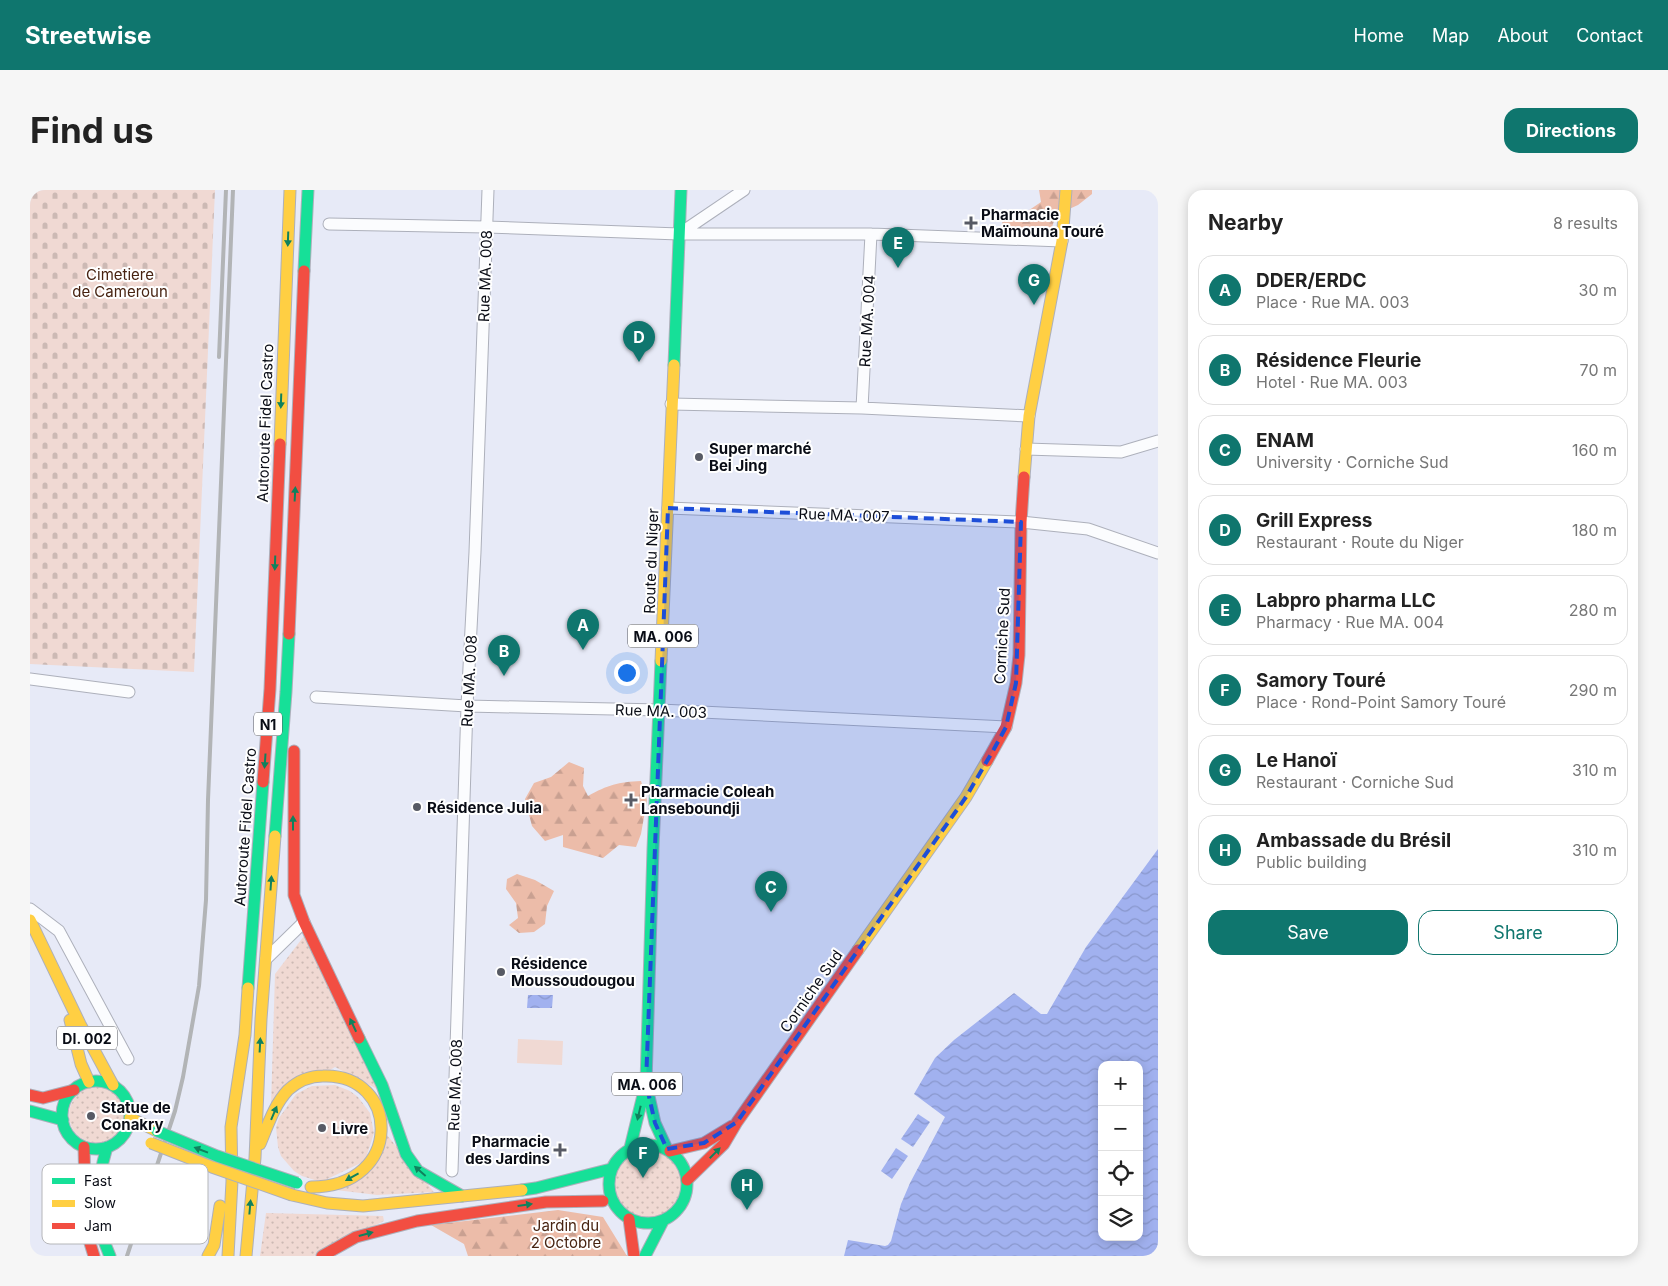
<!DOCTYPE html>
<html lang="en">
<head>
<meta charset="utf-8">
<style>
	body { margin:0; font-family:Inter,sans-serif; background:#f6f6f6; color:#222 }
	.controls { position:absolute; right:15px; bottom:15px; display:grid; overflow:hidden; border-radius:10px; box-shadow:0 2px 12px #0003 }
	.controls button { width:45px; height:45px; display:grid; place-items:center; padding:0; border:0; border-bottom:1px solid #e0e0e0; background:#fff; color:#222; font:25px sans-serif }
	.you { position:absolute; left:596px; top:482px; width:18px; height:18px; margin:-12px; border:4px solid #fff; border-radius:50%; background:#1a73e8; box-shadow:0 0 0 8px #1a73e833 }
	.badge { display:grid; place-items:center; width:32px; height:32px; border-radius:50%; background:#0f766e; color:#fff; font-size:16px; font-weight:700 }
	.pin { position:absolute; translate:-50% -41px; filter:drop-shadow(0 1px 2px #0008) }
	.pin::after { content:''; position:absolute; top:26px; width:18px; height:15px; background:inherit; clip-path:polygon(0 0,100% 0,50% 100%) }
	.list { margin:0; padding:0; list-style:none }
	h2 { display:flex; justify-content:space-between; align-items:center; height:65px; margin:0; padding:0 20px; font-size:21px }
	h2 small { font-size:16px; font-weight:400; color:#767676 }
	.list li { display:grid; grid-template-columns:32px 1fr auto; gap:15px; align-items:center; box-sizing:border-box; height:70px; margin:0 10px 10px; padding:0 10px; border:1px solid #e0e0e0; border-radius:15px }
	.list b { display:block; font-size:19px; white-space:nowrap }
	.list p { margin:0; font-size:16px; white-space:nowrap; color:#767676 }
	.list em { font-size:16px; font-style:normal; color:#767676 }
	.actions { display:flex; gap:10px; padding:15px 20px }
	.actions a { flex:1; padding:11px 0; border:1px solid #0f766e; border-radius:15px; text-align:center; font-size:18px; color:#0f766e }
	.actions .main { background:#0f766e; color:#fff }
	.icon { flex:none; width:28px; height:28px; fill:none; stroke:currentColor; stroke-width:2; stroke-linecap:round; stroke-linejoin:round }
	.map { position:relative; flex:none; width:1128px; height:1066px; overflow:hidden; border-radius:15px }
	header { display:flex; align-items:center; gap:30px; box-sizing:border-box; height:70px; padding:0 25px; background:#0f766e; color:#fff }
	header strong { font-size:24px }
	nav { display:flex; gap:28px; margin-inline-start:auto; font-size:18px }
	.intro { display:flex; align-items:center; justify-content:space-between; box-sizing:border-box; height:120px; padding:0 30px }
	h1 { margin:0; font-size:35px }
	.button { padding:12px 22px; border-radius:15px; background:#0f766e; color:#fff; font-size:18px; font-weight:700 }
	main { display:flex; gap:30px; padding:0 30px }
	aside { flex:1; background:#fff; border-radius:15px; box-shadow:0 2px 12px #0003 }
	.map>svg:first-child { display:block }
</style>
</head>
<body>
<header>
<strong>Streetwise</strong>
<nav><a>Home</a><a>Map</a><a>About</a><a>Contact</a></nav>
</header>
<div class="intro"><h1>Find us</h1><a class="button">Directions</a></div>
<main>
<div class="map">
<svg width="1128" height="1066" viewBox="0 0 1128 1066">
	<defs>
		<pattern id="grass-dots" width="8" height="8" patternUnits="userSpaceOnUse" patternTransform="scale(1.25)"><rect width="8" height="8" fill="#f0d9d3"/><path d="M2 2h.1M6 6h.1" fill="none" stroke="#ccb9b4" stroke-width="1.8" stroke-linecap="round"/></pattern>
		<pattern id="forest-firs" width="22" height="20" patternUnits="userSpaceOnUse" patternTransform="scale(1.25)"><rect width="22" height="20" fill="#ecbca9"/><path d="M5 1l3.5 6h-7zM16 11l3.5 6h-7z" fill="#c9a091"/></pattern>
		<pattern id="cemetery-stones" width="16" height="16" patternUnits="userSpaceOnUse" patternTransform="scale(1.25)"><rect width="16" height="16" fill="#f0d9d3"/><path d="M2 7V4a2 2 0 0 1 4 0v3zM10 15v-3a2 2 0 0 1 4 0v3z" fill="#ccb9b4"/></pattern>
		<pattern id="water-waves" width="16" height="10" patternUnits="userSpaceOnUse" patternTransform="scale(1.25)"><rect width="16" height="10" fill="#a1b1ef"/><path d="M0 5q4-4 8 0t8 0" fill="none" stroke="#8997cc"/></pattern>
	</defs>
	<rect width="100%" height="100%" fill="#e7eaf7"/>
	<path fill="url(#grass-dots)" d="M274,746L349,900L305,877L241,916L245,784Z
		M305,895L320,901L328,907L340,923L344,943L335,971L291,992L272,986L264,981L251,966L248,957L246,937L249,928L266,904L282,896Z
		M39 925a28 28 0 1 1 56 0a28 28 0 1 1-56 0Z
		M357,945L404,1002L347,1005L306,1000Z
		M583 994a34 34 0 1 1 68 0a34 34 0 1 1-68 0Z
		M236,1023L353,1026L354,1031L284,1066H230Z"/>
	<path fill="url(#forest-firs)" d="M1009,0H1062V4L1048,15L1026,25L1021,40L1007,55L970,42L973,30L989,27L1011,12Z
		M539,572L554,578L553,596L558,606C578,595 588,592 611,591L617,610L611,644L606,657L589,655L573,668L533,657V645L515,651L502,636L495,609L504,593L521,587Z
		M487,684L505,690L524,701L517,716L515,734L504,742L489,743L479,735L488,728L486,713L476,699L477,689Z
		M528,1020L573,1027L597,1066H438L434,1054L401,1035Z"/>
	<path fill="url(#cemetery-stones)" d="M0,0H185L164,482L0,474Z"/>
	<path fill="#f0d9d3" d="M488,849L533,851L532,875L487,873Z"/>
	<path fill="url(#water-waves)" fill-rule="evenodd" d="M1128,659V1066H814L818,1050L855,1056L858,1055L861,1051L871,1014L880,993L915,927L884,904L905,868L924,850L984,803L1011,824H1017L1056,757ZM1072,875H1109V1047H1072Z
		M498,805H523L522,818H497Z
		M888,924L900,932L883,957L871,949Z
		M866,958L878,966L862,989L851,981Z"/>
	<g fill="none" stroke-linecap="round" stroke-linejoin="round">
		<defs>
			<path id="street" d="M299,34L456,37L649,44H841L1032,51
				M649,44L714,0
				M641,214L832,218L999,226
				M832,218L841,44
				M996,259L1091,262L1128,251
				M638,318L991,332L1058,339L1128,363
				M0,489L99,502
				M286,507L437,516L630,520L976,537
				M0,719L29,741L98,869
				M236,769L274,732
				M422,981L437,516L445,362L458,0"/>
			<path id="fast" d="M274,81L278,0
				M644,175L651,0
				M245,646L256,502L259,444
				M218,798L233,592
				M329,848L352,895L376,964L388,981L432,1006
				M32 925a34 34 0 1 1 68 0a34 34 0 1 1-68 0Z
				M616,893L623,659L631,471
				M0,921L33,930
				M579 994a39 39 0 1 1 78 0a39 39 0 1 1-78 0Z
				M77,957C66,994 63,1030 80,1066
				M600,958L616,893L625,933L637,959
				M492,1000L506,998L581,979
				M615,1066L633,1031"/>
			<path id="slow" d="M250,254L260,0
				M994,287L999,226L1032,51L1036,0
				M631,471L644,175
				M0,730L50,834L83,895
				M828,760L936,607L957,571
				M40,830L51,874L59,892
				M100,928L127,941
				M230,954C238,935 244,915 258,900C268,891 280,886 293,886C370,883 375,997 281,997
				M262,1005L297,1013L333,1016L492,1000
				M178,1066L184,1055L190,1016
				M198,1066L202,991L201,937L215,845L218,798
				M216,1066L225,968L231,829L245,646"/>
			<path id="jam" d="M259,444L274,81
				M264,561V705L274,732L329,848
				M957,571L976,537L986,493L989,465L991,332L994,287
				M233,592L240,499L250,254
				M0,905L13,908L44,900
				M54,957L56,1040L64,1066
				M640,961L674,953L702,936
				M657,990L694,954L707,932L828,760
				M599,1029L604,1066
				M292,1066L326,1047L387,1031L516,1012L573,1011"/>
		</defs>
		<use href="#street" stroke="#adb0bb" stroke-width="13"/>
		<use href="#fast" stroke="#adb0bb" stroke-width="13"/>
		<use href="#slow" stroke="#adb0bb" stroke-width="13"/>
		<use href="#jam" stroke="#adb0bb" stroke-width="13"/>
		<use href="#street" stroke="#fbfcfe" stroke-width="11"/>
		<use href="#fast" stroke="#16e098" stroke-width="11"/>
		<use href="#slow" stroke="#ffcf43" stroke-width="11"/>
		<use href="#jam" stroke="#f24e42" stroke-width="11"/>
		<path stroke="#b2b4b6" stroke-width="4" d="M189,167L196,0
			M97,1066L145,921L153,887L169,796L176,710L178,610L203,0"/>
		<defs>
			<path id="fast-bridge" d="M127,941L187,966L267,993"/>
			<path id="slow-bridge" d="M121,953L182,977L262,1005"/>
		</defs>
		<use href="#fast-bridge" stroke="#adb0bb" stroke-width="13" stroke-linecap="butt"/>
		<use href="#slow-bridge" stroke="#adb0bb" stroke-width="13" stroke-linecap="butt"/>
		<use href="#fast-bridge" stroke="#16e098" stroke-width="11"/>
		<use href="#slow-bridge" stroke="#ffcf43" stroke-width="11"/>
	</g>
	<defs><path id="oneway-solid" d="M-6-.8H1V-3.2L6.5 0L1 3.2V.8H-6Z" transform="scale(1.25)"/></defs>
	<g fill="#10815d">
		<use href="#oneway-solid" transform="translate(258 49) rotate(92)"/>
		<use href="#oneway-solid" transform="translate(251 211) rotate(92)"/>
		<use href="#oneway-solid" transform="translate(265 304) rotate(-87)"/>
		<use href="#oneway-solid" transform="translate(245 373) rotate(92)"/>
		<use href="#oneway-solid" transform="translate(235 571) rotate(94)"/>
		<use href="#oneway-solid" transform="translate(263 633) rotate(-90)"/>
		<use href="#oneway-solid" transform="translate(241 693) rotate(-86)"/>
		<use href="#oneway-solid" transform="translate(323 835) rotate(-115)"/>
		<use href="#oneway-solid" transform="translate(230 855) rotate(-87)"/>
		<use href="#oneway-solid" transform="translate(244 923) rotate(-67)"/>
		<use href="#oneway-solid" transform="translate(609 923) rotate(103)"/>
		<use href="#oneway-solid" transform="translate(171 960) rotate(-159)"/>
		<use href="#oneway-solid" transform="translate(685 963) rotate(-45)"/>
		<use href="#oneway-solid" transform="translate(390 981) rotate(-139)"/>
		<use href="#oneway-solid" transform="translate(322 987) rotate(151)"/>
		<use href="#oneway-solid" transform="translate(495 1015) rotate(-8)"/>
		<use href="#oneway-solid" transform="translate(220 1017) rotate(-85)"/>
		<use href="#oneway-solid" transform="translate(336 1044) rotate(-15)"/>
	</g>
	<path fill="#1d4ed8" fill-opacity="0.2" stroke="#1d4ed8" stroke-width="4" stroke-dasharray="10 6" stroke-linejoin="round" d="M638,318L991,332L986,493L976,537L964,559L936,607L707,932L674,953L637,959L625,933L616,893Z"/>
	<g fill="#575a64" stroke="#fff" stroke-width="2">
		<path d="M938.5 25.5h5v5h5v5h-5v5h-5v-5h-5v-5h5z"/>
		<circle cx="669" cy="267" r="5"/>
		<path d="M598.5 602.5h5v5h5v5h-5v5h-5v-5h-5v-5h5z"/>
		<circle cx="387" cy="617" r="5"/>
		<circle cx="471" cy="782" r="5"/>
		<circle cx="61" cy="926" r="5"/>
		<circle cx="292" cy="938" r="5"/>
		<path d="M527.5 952.5h5v5h5v5h-5v5h-5v-5h-5v-5h5z"/>
	</g>
	<g text-anchor="middle" dominant-baseline="central" stroke-width="4" stroke-linejoin="round" paint-order="stroke">
		<g fill="#fff" stroke="#53555b" stroke-width="1">
			<rect x="598" y="434.5" width="70" height="23" rx="4"/>
			<rect x="224" y="522.5" width="28" height="23" rx="4"/>
			<rect x="27" y="836.5" width="60" height="23" rx="4"/>
			<rect x="582" y="882.5" width="70" height="23" rx="4"/>
		</g>
		<g font-size="14" font-weight="bold" fill="#090c15">
			<text x="633" y="446">MA. 006</text>
			<text x="238" y="534">N1</text>
			<text x="57" y="848">DI. 002</text>
			<text x="617" y="894">MA. 006</text>
		</g>
		<g font-size="15" font-weight="bold" fill="#090c15" stroke="#fff" text-anchor="start">
			<text x="951" y="24">Pharmacie<tspan x="951" dy="17">Maïmouna Touré</tspan></text>
			<text x="679" y="258">Super marché<tspan x="679" dy="17">Bei Jing</tspan></text>
			<text x="611" y="601">Pharmacie Coleah<tspan x="611" dy="17">Lanseboundji</tspan></text>
			<text x="397" y="617">Résidence Julia</text>
			<text x="481" y="773">Résidence<tspan x="481" dy="17">Moussoudougou</tspan></text>
			<text x="71" y="917">Statue de<tspan x="71" dy="17">Conakry</tspan></text>
			<text x="302" y="938">Livre</text>
			<text x="520" y="951" text-anchor="end">Pharmacie<tspan x="520" dy="17">des Jardins</tspan></text>
		</g>
		<g font-size="15" fill="#472311" stroke="#fff">
			<text x="90" y="84">Cimetiere<tspan x="90" dy="17">de Cameroun</tspan></text>
			<text x="536" y="1035">Jardin du<tspan x="536" dy="17">2 Octobre</tspan></text>
		</g>
		<g font-size="15" fill="#090c15" stroke="#fff">
			<text transform="translate(455 86) rotate(-88)">Rue MA. 008</text>
			<text transform="translate(837 131) rotate(-87)">Rue MA. 004</text>
			<text transform="translate(235 233) rotate(-88)">Autoroute Fidel Castro</text>
			<text transform="translate(814 325) rotate(2)">Rue MA. 007</text>
			<text transform="translate(621 371) rotate(-88)">Route du Niger</text>
			<text transform="translate(972 446) rotate(-87)">Corniche Sud</text>
			<text transform="translate(439 491) rotate(-87)">Rue MA. 008</text>
			<text transform="translate(631 521) rotate(2)">Rue MA. 003</text>
			<text transform="translate(215 637) rotate(-86)">Autoroute Fidel Castro</text>
			<text transform="translate(781 801) rotate(-55)">Corniche Sud</text>
			<text transform="translate(425 895) rotate(-88)">Rue MA. 008</text>
		</g>
	</g>
	<rect x="12" y="974" width="166" height="80" rx="8" fill="#fff" stroke="#b5b6b9" stroke-width="1"/>
	<rect x="22" y="988" width="23" height="6" fill="#16e098"/>
	<rect x="22" y="1010" width="23" height="7" fill="#ffcf43"/>
	<rect x="22" y="1033" width="23" height="6" fill="#f24e42"/>
	<g font-size="14" fill="#090c15">
		<text x="54" y="996">Fast</text>
		<text x="54" y="1018">Slow</text>
		<text x="54" y="1041">Jam</text>
	</g>
</svg>
<div class="controls">
<button>+</button>
<button>−</button>
<button><svg class="icon" aria-label="locate" viewBox="0 0 24 24"><circle cx="12" cy="12" r="6"/><path d="M12 2v4M12 18v4M2 12h4M18 12h4"/></svg></button>
<button><svg class="icon" aria-label="layers" viewBox="0 0 24 24"><path d="M12 4l9 5-9 5-9-5zM3 14l9 5 9-5"/></svg></button>
</div>
<div class="you"></div>
<div class="pin badge" style="left:553px;top:460px">A</div>
<div class="pin badge" style="left:474px;top:486px">B</div>
<div class="pin badge" style="left:741px;top:722px">C</div>
<div class="pin badge" style="left:609px;top:172px">D</div>
<div class="pin badge" style="left:868px;top:78px">E</div>
<div class="pin badge" style="left:613px;top:988px">F</div>
<div class="pin badge" style="left:1004px;top:115px">G</div>
<div class="pin badge" style="left:717px;top:1020px">H</div>
</div>
<aside>
<h2>Nearby<small>8 results</small></h2>
<ul class="list">
<li><span class="badge">A</span><div><b>DDER/ERDC</b><p>Place · Rue MA. 003</p></div><em>30 m</em></li>
<li><span class="badge">B</span><div><b>Résidence Fleurie</b><p>Hotel · Rue MA. 003</p></div><em>70 m</em></li>
<li><span class="badge">C</span><div><b>ENAM</b><p>University · Corniche Sud</p></div><em>160 m</em></li>
<li><span class="badge">D</span><div><b>Grill Express</b><p>Restaurant · Route du Niger</p></div><em>180 m</em></li>
<li><span class="badge">E</span><div><b>Labpro pharma LLC</b><p>Pharmacy · Rue MA. 004</p></div><em>280 m</em></li>
<li><span class="badge">F</span><div><b>Samory Touré</b><p>Place · Rond-Point Samory Touré</p></div><em>290 m</em></li>
<li><span class="badge">G</span><div><b>Le Hanoï</b><p>Restaurant · Corniche Sud</p></div><em>310 m</em></li>
<li><span class="badge">H</span><div><b>Ambassade du Brésil</b><p>Public building</p></div><em>310 m</em></li>
</ul>
<div class="actions"><a class="main">Save</a><a>Share</a></div>
</aside>
</main>
</body>
</html>
